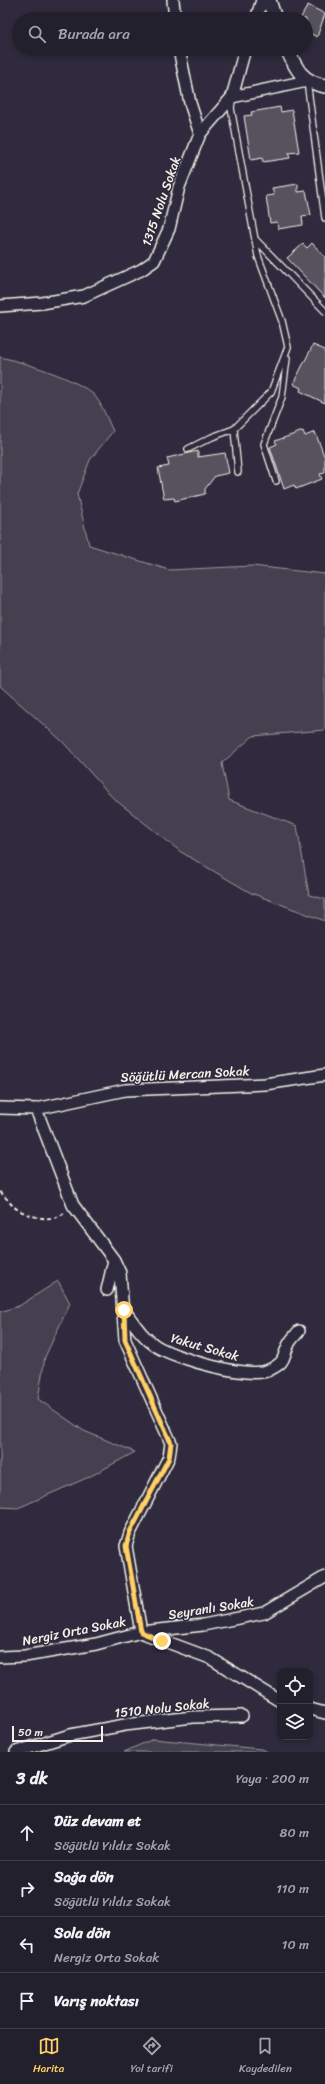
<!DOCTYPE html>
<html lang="tr">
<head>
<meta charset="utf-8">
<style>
	body { margin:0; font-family:Sriracha,sans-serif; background:#2f2d3a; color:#f1f3f6 }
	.controls { position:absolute; right:12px; bottom:12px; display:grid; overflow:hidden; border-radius:8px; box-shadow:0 2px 6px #0003 }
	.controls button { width:36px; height:36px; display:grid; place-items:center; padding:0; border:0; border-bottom:1px solid #403e4a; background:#23202e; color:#f1f3f6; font:20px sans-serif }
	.scale { position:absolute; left:12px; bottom:10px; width:91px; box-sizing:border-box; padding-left:4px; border:2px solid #f4f1e8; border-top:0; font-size:11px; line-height:14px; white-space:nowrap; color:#f4f1e8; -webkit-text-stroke:3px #2f2a3d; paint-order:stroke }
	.stop { position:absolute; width:12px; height:12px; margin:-9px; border:3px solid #ffd166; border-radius:50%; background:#fff }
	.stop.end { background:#ffd166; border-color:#fff; box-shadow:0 1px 4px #0008 }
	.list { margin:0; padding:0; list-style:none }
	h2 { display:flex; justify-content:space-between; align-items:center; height:52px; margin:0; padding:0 16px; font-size:17px }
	h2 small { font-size:13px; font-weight:400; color:#a3a3aa }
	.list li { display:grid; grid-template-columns:26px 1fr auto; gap:12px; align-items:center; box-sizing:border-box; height:56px; padding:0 16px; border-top:1px solid #403e4a }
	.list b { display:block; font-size:15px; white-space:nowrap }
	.list p { margin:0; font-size:13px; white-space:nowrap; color:#a3a3aa }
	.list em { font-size:13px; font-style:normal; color:#a3a3aa }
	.icon { flex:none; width:22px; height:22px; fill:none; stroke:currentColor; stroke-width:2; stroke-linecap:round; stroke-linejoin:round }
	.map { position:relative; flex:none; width:325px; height:1752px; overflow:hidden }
	.search { position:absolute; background:#23202e; box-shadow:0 2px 6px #0003; left:12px; right:12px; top:12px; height:44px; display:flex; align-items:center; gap:10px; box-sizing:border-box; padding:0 14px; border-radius:22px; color:#a3a3aa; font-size:15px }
	.sheet { height:276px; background:#23202e }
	nav { display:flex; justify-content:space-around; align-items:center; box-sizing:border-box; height:56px; border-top:1px solid #403e4a; background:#23202e; font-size:11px; color:#a3a3aa }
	nav a { display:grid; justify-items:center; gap:2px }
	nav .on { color:#ffd166 }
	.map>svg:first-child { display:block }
</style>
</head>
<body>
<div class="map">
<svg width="325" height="1752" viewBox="0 0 325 1752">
	<rect width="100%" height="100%" fill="#2f2a3d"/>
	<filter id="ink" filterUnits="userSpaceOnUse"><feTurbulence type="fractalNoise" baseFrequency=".025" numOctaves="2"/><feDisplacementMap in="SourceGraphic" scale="8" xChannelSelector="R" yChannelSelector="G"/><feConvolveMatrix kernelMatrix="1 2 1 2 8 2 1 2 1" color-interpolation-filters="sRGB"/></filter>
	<g filter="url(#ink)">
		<path fill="#454050" stroke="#9c989c" d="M0,357C23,362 78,379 94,395C101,402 108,421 113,431L90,460L77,494L89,545L169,570L252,566L325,574V730L253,736L222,763L229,800L297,826L309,895L325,899V921L251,893L181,852L113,798L62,741L0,686Z
			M58,1281L70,1303L45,1357L38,1399L84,1431L135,1452L89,1477L18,1508L0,1507V1312L19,1306Z
			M153,1739L261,1749L268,1752H124Z"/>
		<path fill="#56525f" stroke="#f4f1e8" d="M308,5L325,14L317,37L306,31V19H300Z
			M280,107L281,112L292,110L299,152L288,153L290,158L263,162L262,158L251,160L244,116L252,115L251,112Z
			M298,184V192L306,191L311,215L302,216L303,225L278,229L277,222L270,223L266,196L274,195L272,188Z
			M312,243L325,257V298L287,258L303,244L307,248Z
			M313,345L325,350V403L300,391L301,388L293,384Z
			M303,431L305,436L315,432L325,458V473L320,474L322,479L296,489L294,485L284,489L270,447L277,444L275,441Z
			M198,451V457L225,453L229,473L215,476L205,489V494L175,501L174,498L164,499L158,468L169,466L167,458Z"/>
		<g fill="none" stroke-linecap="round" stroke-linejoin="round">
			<defs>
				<path id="service" d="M307,81L325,218
					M232,101L231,108L258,256L282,321L288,347L271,392L234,429L238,472
					M255,239L325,311
					M188,449L212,437L234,429
					M276,481L264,444L282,397L287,358"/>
				<path id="minor" d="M173,0L175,19
					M256,19L262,0
					M179,49L190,103L200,134
					M232,97L307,81
					M0,306L42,303L84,296L141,270L154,261L169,229L179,187L200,134L232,97L245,49
					M0,1108L36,1109L125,1090L265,1084L325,1075
					M36,1109L73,1205L114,1260L120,1273L125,1340L171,1443L169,1457L130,1533L126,1546L141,1632
					M107,1290L114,1260
					M124,1310C134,1323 142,1337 156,1346C175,1358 252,1381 271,1369C286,1361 282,1359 288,1346C290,1340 295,1336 299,1331
					M143,1633L210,1658L280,1701
					M0,1657L25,1656L96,1644L141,1632L203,1625L264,1613L325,1577
					M310,1709L325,1713
					M16,1752L70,1735L125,1725L193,1717L242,1716"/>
				<path id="tertiary" d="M269,0L275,19
					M287,49C296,69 302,82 325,86"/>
			</defs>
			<use href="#service" stroke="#f4f1e8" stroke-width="8"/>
			<use href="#minor" stroke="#f4f1e8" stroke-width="14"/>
			<use href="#tertiary" stroke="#f4f1e8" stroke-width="16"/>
			<path stroke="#f4f1e8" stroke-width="2" stroke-dasharray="4 3" stroke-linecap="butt" d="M0,1192C5,1196 9,1202 13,1206C25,1216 52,1224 64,1213"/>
			<use href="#service" stroke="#2f2a3d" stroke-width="5.5"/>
			<use href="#minor" stroke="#2f2a3d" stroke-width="11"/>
			<use href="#tertiary" stroke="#2f2a3d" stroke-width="13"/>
		</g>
	</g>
	<g fill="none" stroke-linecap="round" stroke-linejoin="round" filter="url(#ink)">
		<path stroke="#ffd166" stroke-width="5" d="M124,1310L125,1340L171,1443L169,1458L130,1532L126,1546L141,1632L162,1641"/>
	</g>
	<g text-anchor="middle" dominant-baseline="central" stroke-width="3" stroke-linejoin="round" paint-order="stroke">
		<g font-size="13" fill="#f4f1e8" stroke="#2f2a3d">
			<text transform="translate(161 201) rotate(-71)">1315 Nolu Sokak</text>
			<text transform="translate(185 1074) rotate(-3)">Söğütlü Mercan Sokak</text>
			<text transform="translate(205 1347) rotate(16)">Yakut Sokak</text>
			<text transform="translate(211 1608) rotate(-9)">Seyranlı Sokak</text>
			<text transform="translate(74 1631) rotate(-11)">Nergiz Orta Sokak</text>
			<text transform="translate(162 1708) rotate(-6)">1510 Nolu Sokak</text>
		</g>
	</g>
</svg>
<div class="controls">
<button><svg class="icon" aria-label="locate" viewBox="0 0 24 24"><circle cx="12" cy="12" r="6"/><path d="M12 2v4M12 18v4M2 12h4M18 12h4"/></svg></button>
<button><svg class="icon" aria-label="layers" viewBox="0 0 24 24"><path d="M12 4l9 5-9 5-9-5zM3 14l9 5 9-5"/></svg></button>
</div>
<div class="scale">50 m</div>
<div class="stop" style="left:124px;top:1310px"></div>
<div class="stop end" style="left:162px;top:1641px"></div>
<div class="search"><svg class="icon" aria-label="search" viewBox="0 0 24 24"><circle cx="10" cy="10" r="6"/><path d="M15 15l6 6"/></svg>Burada ara</div>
</div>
<section class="sheet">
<h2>3 dk<small>Yaya · 200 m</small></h2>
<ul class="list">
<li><svg class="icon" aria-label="ahead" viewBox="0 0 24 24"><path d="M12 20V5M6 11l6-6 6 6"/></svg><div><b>Düz devam et</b><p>Söğütlü Yıldız Sokak</p></div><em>80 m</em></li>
<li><svg class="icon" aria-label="right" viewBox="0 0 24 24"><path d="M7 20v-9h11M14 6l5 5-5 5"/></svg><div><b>Sağa dön</b><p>Söğütlü Yıldız Sokak</p></div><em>110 m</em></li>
<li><svg class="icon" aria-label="left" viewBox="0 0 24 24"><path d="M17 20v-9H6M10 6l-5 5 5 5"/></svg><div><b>Sola dön</b><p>Nergiz Orta Sokak</p></div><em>10 m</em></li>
<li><svg class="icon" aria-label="arrive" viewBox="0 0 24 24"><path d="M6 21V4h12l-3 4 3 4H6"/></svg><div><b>Varış noktası</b></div></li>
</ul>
</section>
<nav>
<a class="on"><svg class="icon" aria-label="map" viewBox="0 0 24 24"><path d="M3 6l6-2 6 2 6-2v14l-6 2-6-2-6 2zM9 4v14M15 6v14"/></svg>Harita</a>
<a><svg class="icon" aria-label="directions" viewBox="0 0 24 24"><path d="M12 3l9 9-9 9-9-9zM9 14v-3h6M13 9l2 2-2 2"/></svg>Yol tarifi</a>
<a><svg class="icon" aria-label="saved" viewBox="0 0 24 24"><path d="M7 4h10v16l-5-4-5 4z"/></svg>Kaydedilen</a>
</nav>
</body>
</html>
